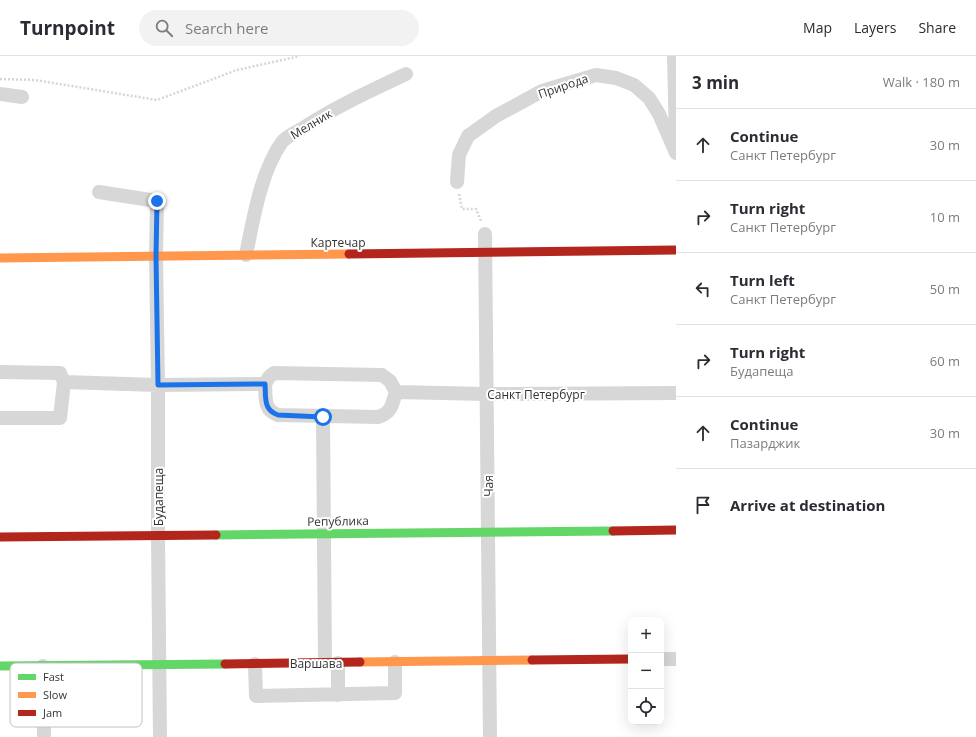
<!DOCTYPE html>
<html lang="en">
<head>
<meta charset="utf-8">
<style>
	body { margin:0; font-family:"Open Sans",sans-serif; background:#f2f2f3; color:#2b2b33 }
	.controls { position:absolute; right:12px; bottom:12px; display:grid; overflow:hidden; border-radius:8px; box-shadow:0 4px 16px #0002 }
	.controls button { width:36px; height:36px; display:grid; place-items:center; padding:0; border:0; border-bottom:1px solid #e1e1e2; background:#fff; color:#2b2b33; font:20px sans-serif }
	.stop { position:absolute; width:12px; height:12px; margin:-9px; border:3px solid #1a73e8; border-radius:50%; background:#fff }
	.stop.end { background:#1a73e8; border-color:#fff; box-shadow:0 1px 4px #0008 }
	.list { margin:0; padding:0; list-style:none }
	h2 { display:flex; justify-content:space-between; align-items:center; height:52px; margin:0; padding:0 16px; font-size:17px }
	h2 small { font-size:13px; font-weight:400; color:#7c7c81 }
	.list li { display:grid; grid-template-columns:26px 1fr auto; gap:12px; align-items:center; box-sizing:border-box; height:72px; padding:0 16px; border-top:1px solid #e1e1e2 }
	.list b { display:block; font-size:15px; white-space:nowrap }
	.list p { margin:0; font-size:13px; white-space:nowrap; color:#7c7c81 }
	.list em { font-size:13px; font-style:normal; color:#7c7c81 }
	.icon { flex:none; width:22px; height:22px; fill:none; stroke:currentColor; stroke-width:2; stroke-linecap:round; stroke-linejoin:round }
	.map { position:relative; flex:none; width:676px; height:681px; overflow:hidden }
	header { display:flex; align-items:center; gap:24px; box-sizing:border-box; height:56px; padding:0 20px; background:#fff; border-bottom:1px solid #e1e1e2 }
	header strong { font-size:19px }
	nav { display:flex; gap:22px; margin-inline-start:auto; font-size:14px }
	.search { width:280px; height:36px; background:#f2f2f3; display:flex; align-items:center; gap:10px; box-sizing:border-box; padding:0 14px; border-radius:22px; color:#7c7c81; font-size:15px }
	main { display:flex }
	aside { flex:1; background:#fff }
	.map>svg:first-child { display:block }
</style>
</head>
<body>
<header>
<strong>Turnpoint</strong>
<div class="search"><svg class="icon" aria-label="search" viewBox="0 0 24 24"><circle cx="10" cy="10" r="6"/><path d="M15 15l6 6"/></svg>Search here</div>
<nav><a>Map</a><a>Layers</a><a>Share</a></nav>
</header>
<main>
<div class="map">
<svg width="676" height="681" viewBox="0 0 676 681">
	<rect width="100%" height="100%" fill="#fff"/>
	<g fill="none" stroke-linecap="round" stroke-linejoin="round">
		<path stroke="#d6d6d6" stroke-width="2.5" stroke-dasharray="2 2" stroke-linecap="butt" d="M0,23L35,24L157,44L237,14L300,0
			M459,138L462,153H476L481,165"/>
		<path stroke="#d7d7d7" stroke-width="14" d="M674,0L676,85
			M0,38L22,41
			M457,126L459,99L468,80L496,60L542,35L596,19L616,22L634,29L649,42L659,58L676,97
			M99,136L157,145L156,200L158,329V479L160,681
			M485,178L490,681
			M246,199C253,164 261,115 282,86C286,81 294,77 300,74C333,52 370,35 406,18
			M0,316L60,317L64,326L60,362H0
			M64,326L158,329L265,328C266,341 263,354 278,359L378,361C392,357 392,348 396,336
			M265,328L269,321L274,317L382,319L390,325L396,336L487,338L676,337
			M323,361L325,607
			M661,603H676
			M338,607V639
			M255,608L256,640L395,637V606
			M43,610L44,681"/>
		<path stroke="#63d668" stroke-width="9" d="M216,479L613,475
			M0,610L225,608"/>
		<path stroke="#ff974d" stroke-width="9" d="M0,202L349,198
			M360,606L532,604"/>
		<path stroke="#b3261e" stroke-width="9" d="M349,198L676,194
			M613,475L676,474
			M0,481L216,479
			M532,604L631,603
			M225,608L360,606"/>
	</g>
	<g fill="none" stroke-linecap="round" stroke-linejoin="round">
		<path stroke="#1a73e8" stroke-width="5" d="M157,145L156,200L158,329L265,328C266,341 263,354 278,359L323,361"/>
	</g>
	<g text-anchor="middle" dominant-baseline="central" stroke-width="4" stroke-linejoin="round" paint-order="stroke">
		<g font-size="12" fill="#333" stroke="#fff">
			<text transform="translate(563 30) rotate(-19)">Природа</text>
			<text transform="translate(311 68) rotate(-31)">Мелник</text>
			<text x="338" y="186">Картечар</text>
			<text x="536" y="338">Санкт Петербург</text>
			<text transform="translate(488 430) rotate(-90)">Чая</text>
			<text transform="translate(158 441) rotate(-90)">Будапеща</text>
			<text transform="translate(338 465) rotate(-1)">Република</text>
			<text x="316" y="607">Варшава</text>
		</g>
	</g>
	<rect x="10" y="607" width="132" height="64" rx="6" fill="#fff" stroke="#c2c2c2" stroke-width="1"/>
	<rect x="18" y="618" width="18" height="6" fill="#63d668"/>
	<rect x="18" y="636" width="18" height="6" fill="#ff974d"/>
	<rect x="18" y="654" width="18" height="6" fill="#b3261e"/>
	<g font-size="11" fill="#333">
		<text x="43" y="625">Fast</text>
		<text x="43" y="643">Slow</text>
		<text x="43" y="661">Jam</text>
	</g>
</svg>
<div class="controls">
<button>+</button>
<button>−</button>
<button><svg class="icon" aria-label="locate" viewBox="0 0 24 24"><circle cx="12" cy="12" r="6"/><path d="M12 2v4M12 18v4M2 12h4M18 12h4"/></svg></button>
</div>
<div class="stop" style="left:323px;top:361px"></div>
<div class="stop end" style="left:157px;top:145px"></div>
</div>
<aside>
<h2>3 min<small>Walk · 180 m</small></h2>
<ul class="list">
<li><svg class="icon" aria-label="ahead" viewBox="0 0 24 24"><path d="M12 20V5M6 11l6-6 6 6"/></svg><div><b>Continue</b><p>Санкт Петербург</p></div><em>30 m</em></li>
<li><svg class="icon" aria-label="right" viewBox="0 0 24 24"><path d="M7 20v-9h11M14 6l5 5-5 5"/></svg><div><b>Turn right</b><p>Санкт Петербург</p></div><em>10 m</em></li>
<li><svg class="icon" aria-label="left" viewBox="0 0 24 24"><path d="M17 20v-9H6M10 6l-5 5 5 5"/></svg><div><b>Turn left</b><p>Санкт Петербург</p></div><em>50 m</em></li>
<li><svg class="icon" aria-label="right" viewBox="0 0 24 24"><path d="M7 20v-9h11M14 6l5 5-5 5"/></svg><div><b>Turn right</b><p>Будапеща</p></div><em>60 m</em></li>
<li><svg class="icon" aria-label="ahead" viewBox="0 0 24 24"><path d="M12 20V5M6 11l6-6 6 6"/></svg><div><b>Continue</b><p>Пазарджик</p></div><em>30 m</em></li>
<li><svg class="icon" aria-label="arrive" viewBox="0 0 24 24"><path d="M6 21V4h12l-3 4 3 4H6"/></svg><div><b>Arrive at destination</b></div></li>
</ul>
</aside>
</main>
</body>
</html>
